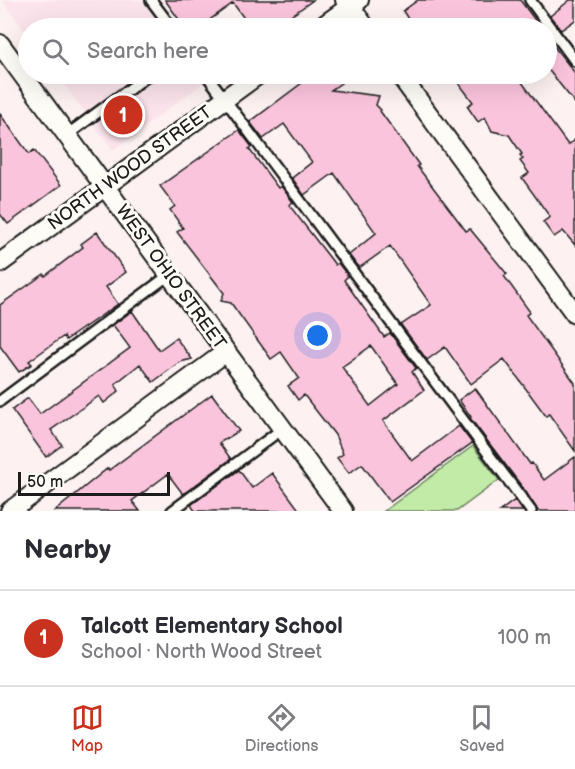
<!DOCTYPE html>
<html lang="en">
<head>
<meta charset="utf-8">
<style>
	body { margin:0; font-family:"Balsamiq Sans",sans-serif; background:#f2f2f3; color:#2b2b33 }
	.scale { position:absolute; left:18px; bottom:15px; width:152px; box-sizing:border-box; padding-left:6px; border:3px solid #1c1c1c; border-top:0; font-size:16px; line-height:21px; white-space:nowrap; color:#1c1c1c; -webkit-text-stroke:4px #fdfcf7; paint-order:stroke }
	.you { position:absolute; left:318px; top:336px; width:21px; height:21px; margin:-15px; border:4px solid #fff; border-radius:50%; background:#1a73e8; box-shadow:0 0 0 9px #1a73e833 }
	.badge { display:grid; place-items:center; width:39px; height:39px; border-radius:50%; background:#c8321e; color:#fff; font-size:20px; font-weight:700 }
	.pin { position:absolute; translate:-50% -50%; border:3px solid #fff; box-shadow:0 2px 6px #0006 }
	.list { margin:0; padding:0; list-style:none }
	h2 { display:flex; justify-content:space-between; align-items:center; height:78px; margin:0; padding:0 24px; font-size:26px }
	h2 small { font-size:20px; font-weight:400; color:#7c7c81 }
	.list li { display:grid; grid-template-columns:39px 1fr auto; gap:18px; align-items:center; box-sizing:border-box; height:96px; padding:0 24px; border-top:2px solid #e1e1e2 }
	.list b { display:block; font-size:22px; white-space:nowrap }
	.list p { margin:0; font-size:20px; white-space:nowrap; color:#7c7c81 }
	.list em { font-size:20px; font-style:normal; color:#7c7c81 }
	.icon { flex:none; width:33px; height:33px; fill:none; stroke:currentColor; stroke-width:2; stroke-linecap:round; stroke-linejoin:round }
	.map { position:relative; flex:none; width:575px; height:511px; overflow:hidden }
	.search { position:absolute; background:#fff; box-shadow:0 6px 24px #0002; left:18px; right:18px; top:18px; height:66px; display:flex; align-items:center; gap:15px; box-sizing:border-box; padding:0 21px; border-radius:33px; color:#7c7c81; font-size:22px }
	.sheet { height:174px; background:#fff }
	nav { display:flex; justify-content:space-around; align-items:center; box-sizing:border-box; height:84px; border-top:2px solid #e1e1e2; background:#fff; font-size:16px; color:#7c7c81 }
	nav a { display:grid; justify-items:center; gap:3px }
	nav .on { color:#c8321e }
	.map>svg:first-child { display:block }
</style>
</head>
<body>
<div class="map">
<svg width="575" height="511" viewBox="0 0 575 511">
	<rect width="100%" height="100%" fill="#fdf1f2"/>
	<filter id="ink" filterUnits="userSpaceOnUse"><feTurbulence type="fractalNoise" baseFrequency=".0167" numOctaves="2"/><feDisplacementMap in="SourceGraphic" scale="12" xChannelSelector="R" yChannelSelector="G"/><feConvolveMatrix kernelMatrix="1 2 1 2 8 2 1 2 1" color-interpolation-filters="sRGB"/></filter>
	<g filter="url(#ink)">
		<path fill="#fce4ec" d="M2,0H147L168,28H28V35Z
			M56,74H201L206,81L113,150Z"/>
		<path fill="#c2eba7" stroke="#6f8462" stroke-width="1.5" d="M473,446L499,480L457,511H384Z"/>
		<path fill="#fbc4dd" stroke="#1c1c1c" stroke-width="1.5" fill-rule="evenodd" d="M165,0H313L274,28H251L233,3L207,22L212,28H185Z
			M418,0H520L541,28H516L510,21L500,28H420L414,22L411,24L403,11Z
			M570,0H575V20L561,30L550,16Z
			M546,34L550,38L548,39L575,73V103L546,67Z
			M314,74H354L331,90L379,96L376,105L381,110L380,111L419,165L417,166L466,231L470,229L507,274L504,276L530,312L526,315L575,383V451L549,414L546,416L504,359L471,384L445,347L427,360L401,325L431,305L390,246L359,268L349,255L376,233L334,173L304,195L292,178L312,162L284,124L263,139L250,122Z
			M452,74H516L568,145L575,140V245L563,231L554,237L543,222L550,217L522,178L529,173L520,161L523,159L520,155L522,154L509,135L492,131L485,117L478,122L467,106L473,102Z
			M0,114L29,154L34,150L61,185L8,224L0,214Z
			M239,130L252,147L249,149L278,188L281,186L293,202L289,205L333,262L335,265L338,263L348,276L344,280L384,337L390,333L416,368L412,372L424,390L383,421L412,461L459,426L472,443L390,502L362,464L349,473L337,458L343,454L335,435L304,395L298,400L288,386L299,378L281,352L271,359L231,303L221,301L224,293L177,232L183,228L170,210L175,206L160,186ZM371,346L398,384L370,406L342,367Z
			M97,232L126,272L106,287L118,304L66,340L64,336L29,361L32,364L19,372L0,346V305L44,274L45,276L83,247L81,244Z
			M132,311L159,350L176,338L192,359L180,362L153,382L140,364L115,384L119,391L104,403L99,396L51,430L62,445L46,457L12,410L28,398L40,414L130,348L113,325Z
			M475,388L530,464L532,463L544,480L575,457V511H538L526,492L470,418L471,417L459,400Z
			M212,394L239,431L219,443L231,459L183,494L168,474L132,501L140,511H55L108,468L109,470Z
			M239,470L252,488L272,473L300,511H195L191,505Z
			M515,500L523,511H500Z"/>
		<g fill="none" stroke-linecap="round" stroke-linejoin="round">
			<defs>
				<path id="service" d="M151,0L172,28
					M530,0L575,61
					M206,74L531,511
					M67,135L150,74
					M0,401L169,275
					M172,511L282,429"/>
				<path id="minor" d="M345,0L366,28
					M320,28L359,0
					M0,44L343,511
					M399,74L575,314
					M0,263L259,74
					M10,511L226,352"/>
			</defs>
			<use href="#service" stroke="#1c1c1c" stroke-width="14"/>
			<use href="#minor" stroke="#1c1c1c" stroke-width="22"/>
			<use href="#service" stroke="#fdfcf7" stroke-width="9"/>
			<use href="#minor" stroke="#fdfcf7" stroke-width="18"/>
		</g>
	</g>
	<g text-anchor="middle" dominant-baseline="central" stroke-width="6" stroke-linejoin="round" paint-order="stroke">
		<g font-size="18" fill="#1c1c1c" stroke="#fdfcf7">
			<text transform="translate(130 168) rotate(-36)">NORTH WOOD STREET</text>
			<text transform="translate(171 277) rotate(54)">WEST OHIO STREET</text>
		</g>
	</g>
</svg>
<div class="scale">50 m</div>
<div class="you"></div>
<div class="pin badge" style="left:123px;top:115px">1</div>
<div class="search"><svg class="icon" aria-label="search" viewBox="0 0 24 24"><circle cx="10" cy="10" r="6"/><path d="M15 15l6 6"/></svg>Search here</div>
</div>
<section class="sheet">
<h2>Nearby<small></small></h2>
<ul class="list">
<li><span class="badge">1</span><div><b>Talcott Elementary School</b><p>School · North Wood Street</p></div><em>100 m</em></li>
</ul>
</section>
<nav>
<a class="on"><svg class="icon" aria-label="map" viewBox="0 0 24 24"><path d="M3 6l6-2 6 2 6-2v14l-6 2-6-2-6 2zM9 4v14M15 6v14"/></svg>Map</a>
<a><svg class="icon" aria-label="directions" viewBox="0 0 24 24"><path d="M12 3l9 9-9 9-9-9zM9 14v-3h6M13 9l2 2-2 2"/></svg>Directions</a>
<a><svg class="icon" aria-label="saved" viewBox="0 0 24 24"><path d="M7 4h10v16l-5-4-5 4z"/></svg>Saved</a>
</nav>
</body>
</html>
